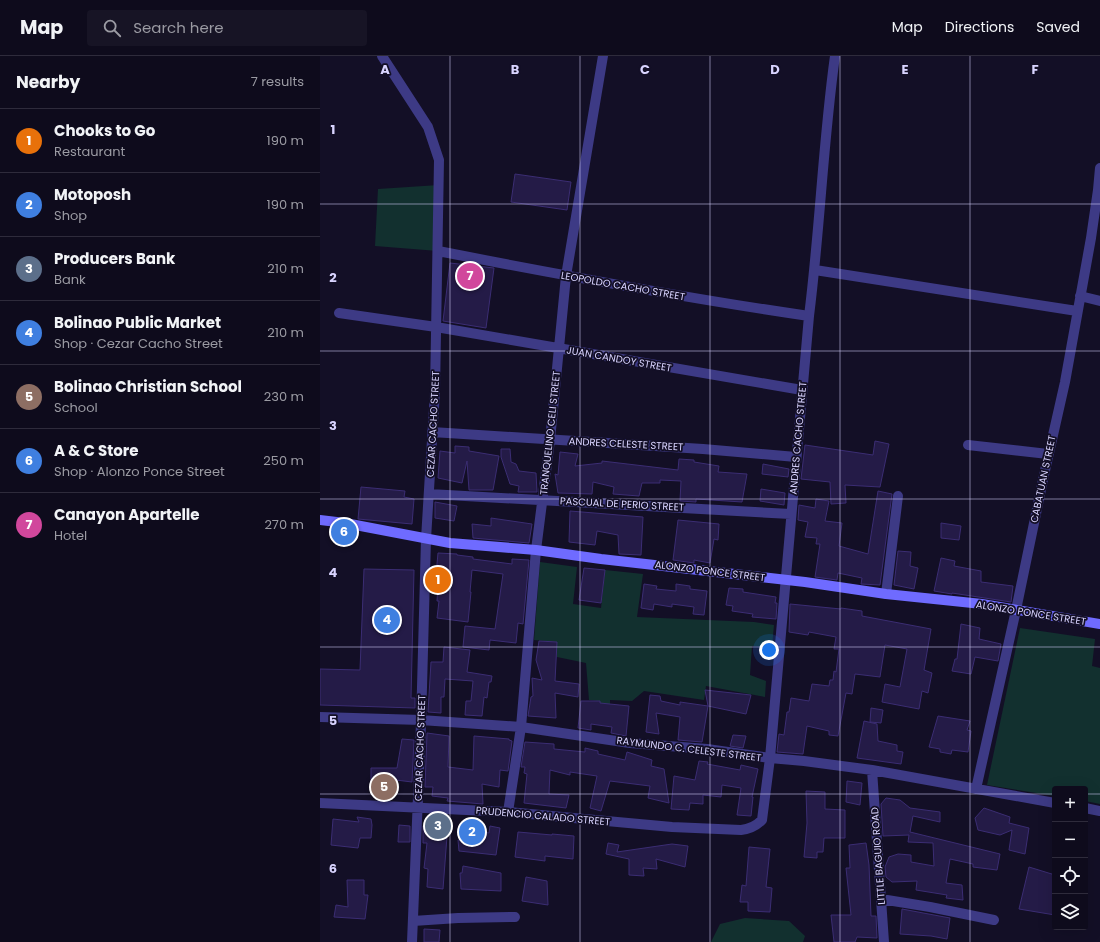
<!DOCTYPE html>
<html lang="en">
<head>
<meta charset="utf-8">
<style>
	body { margin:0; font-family:Poppins,sans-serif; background:#171425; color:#f1f3f6 }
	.controls { position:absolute; right:12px; bottom:12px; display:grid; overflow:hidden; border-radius:4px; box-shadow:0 4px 16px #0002 }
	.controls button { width:36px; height:36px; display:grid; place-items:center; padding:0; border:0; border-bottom:1px solid #2e2b3b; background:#0e0b1c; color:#f1f3f6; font:20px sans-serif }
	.you { position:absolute; left:449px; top:594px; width:14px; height:14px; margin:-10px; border:3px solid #fff; border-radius:50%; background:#1a73e8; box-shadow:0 0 0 6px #1a73e833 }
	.badge { display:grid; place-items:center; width:26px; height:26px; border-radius:50%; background:#00e5ff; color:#fff; font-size:13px; font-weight:700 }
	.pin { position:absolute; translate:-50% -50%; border:2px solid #fff; box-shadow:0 1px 4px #0006 }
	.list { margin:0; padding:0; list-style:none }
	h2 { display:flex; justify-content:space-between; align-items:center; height:52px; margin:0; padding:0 16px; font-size:17px }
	h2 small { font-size:13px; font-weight:400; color:#9b9ba3 }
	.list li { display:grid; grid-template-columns:26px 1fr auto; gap:12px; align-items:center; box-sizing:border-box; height:64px; padding:0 16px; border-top:1px solid #2e2b3b }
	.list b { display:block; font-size:15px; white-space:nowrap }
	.list p { margin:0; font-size:13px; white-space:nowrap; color:#9b9ba3 }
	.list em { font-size:13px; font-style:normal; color:#9b9ba3 }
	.icon { flex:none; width:22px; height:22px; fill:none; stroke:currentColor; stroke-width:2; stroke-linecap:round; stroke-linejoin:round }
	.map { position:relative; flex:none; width:780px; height:886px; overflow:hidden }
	header { display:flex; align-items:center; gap:24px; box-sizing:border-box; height:56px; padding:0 20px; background:#0e0b1c; border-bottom:1px solid #2e2b3b }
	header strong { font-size:19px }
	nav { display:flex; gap:22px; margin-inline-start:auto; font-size:14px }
	.search { width:280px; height:36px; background:#171425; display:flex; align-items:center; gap:10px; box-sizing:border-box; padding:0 14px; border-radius:4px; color:#9b9ba3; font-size:15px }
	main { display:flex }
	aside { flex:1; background:#0e0b1c }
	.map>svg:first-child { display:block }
</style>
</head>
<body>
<header>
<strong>Map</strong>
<div class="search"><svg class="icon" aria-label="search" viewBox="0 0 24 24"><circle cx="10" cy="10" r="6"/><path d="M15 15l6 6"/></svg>Search here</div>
<nav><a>Map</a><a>Directions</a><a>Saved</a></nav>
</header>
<main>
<aside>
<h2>Nearby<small>7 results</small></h2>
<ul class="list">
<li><span class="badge" style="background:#e8710a">1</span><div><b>Chooks to Go</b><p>Restaurant</p></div><em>190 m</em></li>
<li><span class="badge" style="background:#3f7fe0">2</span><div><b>Motoposh</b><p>Shop</p></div><em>190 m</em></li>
<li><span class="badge" style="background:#5c6f8a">3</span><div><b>Producers Bank</b><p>Bank</p></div><em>210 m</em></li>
<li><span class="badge" style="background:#3f7fe0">4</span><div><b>Bolinao Public Market</b><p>Shop · Cezar Cacho Street</p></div><em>210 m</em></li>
<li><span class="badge" style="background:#8d6e63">5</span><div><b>Bolinao Christian School</b><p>School</p></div><em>230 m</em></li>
<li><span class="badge" style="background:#3f7fe0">6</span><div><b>A &amp; C Store</b><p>Shop · Alonzo Ponce Street</p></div><em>250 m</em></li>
<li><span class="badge" style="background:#d1479c">7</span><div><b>Canayon Apartelle</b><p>Hotel</p></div><em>270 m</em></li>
</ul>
</aside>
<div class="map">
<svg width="780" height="886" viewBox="0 0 780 886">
	<rect width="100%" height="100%" fill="#130f26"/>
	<path fill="#12302f" d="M119,129L118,195L55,190L58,133Z
		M220,506L257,511L253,548L281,552L285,514L323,518L317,561L434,566L454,569L452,591L432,590L430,619L446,625L445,641L386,630L384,644L324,635L312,645L290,644V658L279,656L280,645L269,644L266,607L237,601V586L214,584Z
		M700,572L775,583L772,610L780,612V748L765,745V733H735V740L667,729Z
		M425,862L469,865L485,880L483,886H391L400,868Z"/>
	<path fill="#241b47" stroke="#3b2d73" d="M195,118L251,126L247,154L191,146Z
		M130,207L174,212L166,272L123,265Z
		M555,385L569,388L560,431L525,429L526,447L511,448L510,426L481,423L485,389L553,399Z
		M135,390L149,391V395L179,400L173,434H149L147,405L142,427L118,422L120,395L135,397Z
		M181,393H190L191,406L196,408L199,415L216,417L217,436H198L199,430L190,428L181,401Z
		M240,396L258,398L255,410L282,407V405L358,414L359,403L374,404V406L399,410L398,416L427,418L422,446L376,443V446L360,445L361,425L340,424V427H322L319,440L293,438L294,431L273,426L272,438L238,437L235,418L238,419Z
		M443,408L469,413L468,421L442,418Z
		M41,431L85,435L84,441L94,443L92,468L38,463Z
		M441,433L465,437L464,449L440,445Z
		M558,435L572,438L560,529L541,528L542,522L518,517L517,524L495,521L500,488H496L497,482L485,481L488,466L478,464L479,449L495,452L496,443L509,445L505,465L522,467L519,490L548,498Z
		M115,446L137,450L134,465L115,462Z
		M250,455L323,461L321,499L299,498L298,479L277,475L275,489L249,486Z
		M171,462L212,468L209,487L153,482L152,468L171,470Z
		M358,464L399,468L398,484L394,483L390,507L374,504V507L353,504Z
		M621,467L641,470L639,484L621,482Z
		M578,495L591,496L590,510L598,512L594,533L574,529Z
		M118,497L137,498V499L153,501V503L192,508V503L209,504L203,568L198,567L196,587L170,584L169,594L143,591L145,570L175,573L183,518L152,514L150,536H151L148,566L117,562L119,545H117L118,530H115Z
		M621,502L635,505L634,510L661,515V526L693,530L691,546L632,537V538L614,535Z
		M264,512L285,514L281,547L259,544Z
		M44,513L94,514L91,642H95V652L0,649V613L40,614Z
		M324,528L337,530L336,533L356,535V528L370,530V533L387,535L384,559L373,558L374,551L352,548V551L334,548L333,554L321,552Z
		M409,532L423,533V536L456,541L455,547H457L456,563L432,561L433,558L412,555L413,550L406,549Z
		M470,548L521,553V552L542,555V560L611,573L604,614L612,617L608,637L602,635L599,653L562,646L565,628L580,631L587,593L565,589L560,621L535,618L532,638L526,637L518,680L509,679V675L487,670L483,698L457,696L459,678L464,679L467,656H469L471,642L489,645L492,628L509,630L510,624H513L514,615L516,616L519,593H514L516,581L489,576L488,579L469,576Z
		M641,568L660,572L659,583L681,588L678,605L655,601L651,618L632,615L635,603H637Z
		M219,585L237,586L235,625L259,628L258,641L235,637L236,662L208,660L211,641L213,640L212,622L222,624L216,604Z
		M124,591L150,594L147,616L172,620L171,626H169L167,642L164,641L162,660L145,659L146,645H151L153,625L125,623L124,641H121V657L108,656L111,606H123Z
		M385,634L431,639L426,658L388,650Z
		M330,639L340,640L341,645L360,649V646L388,650L382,686L358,684L360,661L336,657L339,678L326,676Z
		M261,645H280V647L309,650L306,680L291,677L292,671L271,668V674L258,672Z
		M551,652L563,654L561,667L550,666Z
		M618,660L650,665L647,674L651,675L648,696L632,694L631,698L620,696V693L609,691Z
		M544,665L557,668L558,685L577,689V695L583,696L581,708L537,702Z
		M107,677L129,680L128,711L153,714L154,680L189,683V684L192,685L188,715L180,714L179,731L162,728L163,748L127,745L128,742L112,740L113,731H105Z
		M413,679L426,680L423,692L410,690Z
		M82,683L94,684L92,726L68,723V737H51V712H77Z
		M205,686L234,688V693L265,696V692L278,695V698L305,704L307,696L332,704L331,710L344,713L349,747L328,742L330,730L290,725L281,755L270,752L277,720L250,716V719L230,714L229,738L249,739L246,752L204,747L207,718L204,717L205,711H201Z
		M379,705L388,706L387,708L420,714L421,709L438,713L432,741H433L431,760L417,759L421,732L402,729L401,741L383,739V748L370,747L369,754L351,753L354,720L375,724Z
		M527,725L542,727L540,749L526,746Z
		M486,735L505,736V753L525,754V782H504L503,796H497V802L484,801L487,767Z
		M566,742L580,744L590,752L620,756V766L593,760L590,776L680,798L677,814L653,811V808L630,803L626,827L642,829L643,844L626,842L627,839L596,834L597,825L572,826L566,821L565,811L569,801L578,798L591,799V806L614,810L613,787L588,786L589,779L563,780L561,748Z
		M664,752L690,761L689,767L709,772L705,798L689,794L692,774L680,779L658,774L655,762Z
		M37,761L51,763L52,769L51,782H40L38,792L11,789L13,763L39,766Z
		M109,765L128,767L123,833L107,831L108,813L104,812L107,787H103V770H109Z
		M79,769L90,770V786H78Z
		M170,770L180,772L176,799L139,795L138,784L146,785L147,774L169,777Z
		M198,776L232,779V778L254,780L253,803L225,800V805L195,801Z
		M288,787L299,789L297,796L352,788L368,790L365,811L336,803L337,813L323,812L324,820L309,819V803L286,798Z
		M546,787L549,809L551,860H556L557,882L537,881L535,886H514L511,859H531L526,812H530L529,789Z
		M429,791L450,793L446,831L452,832L450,856L428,855V846H420L422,829L426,830Z
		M143,810L181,817V835L141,833L140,817H142Z
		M709,811L735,819V859L699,853Z
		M206,821L227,825L228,849L202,845Z
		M27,824H44V839H48L45,863L14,861L16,849L28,851Z
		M582,853L630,862L627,883L611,880L580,878Z
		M104,873L120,874L119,886H104Z"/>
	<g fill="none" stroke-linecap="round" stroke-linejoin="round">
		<path stroke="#3d3a85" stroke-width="10" d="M62,0L108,71L119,104L115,335L106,483L101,668L92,886
			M118,195C241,219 365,242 489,260
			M495,214L757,255
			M760,240L780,245
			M19,257L116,271L482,334
			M112,376L383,393L476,401
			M648,389L728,398
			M109,438L471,458
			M566,538L578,440
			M0,661L101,664L201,671L310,687L387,693L450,702L484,705L552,714L735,747
			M552,714L564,886
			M656,733L696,554L724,419L745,326L771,182L778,134L780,112
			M0,747L188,756L352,771L421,774C430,773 436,770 442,764L450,702L489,260C500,173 503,86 515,0
			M765,752L780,755
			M188,756L201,671L216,494L230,384L246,220L283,0
			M561,843L610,851L674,864
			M93,865L138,862L195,861"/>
		<path stroke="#6f6bff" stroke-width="10" d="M0,464L25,467L130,487L216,494L281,503L485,526L566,538L662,548L780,568"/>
	</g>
	<path fill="none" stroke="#d9d4ff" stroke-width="1" stroke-opacity="0.55" d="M130,0V886M260,0V886M390,0V886M520,0V886M650,0V886M0,148H780M0,295H780M0,443H780M0,591H780M0,738H735M765,738H780"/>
	<g text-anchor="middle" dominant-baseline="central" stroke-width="3.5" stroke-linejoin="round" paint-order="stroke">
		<g font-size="10" fill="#d9d4ff" stroke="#130f26">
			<text transform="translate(303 230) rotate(10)">LEOPOLDO CACHO STREET</text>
			<text transform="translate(299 303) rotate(10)">JUAN CANDOY STREET</text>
			<text transform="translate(113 368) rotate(-87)">CEZAR CACHO STREET</text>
			<text transform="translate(230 377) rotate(-84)">TRANQUELINO CELI STREET</text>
			<text transform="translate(478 382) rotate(-85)">ANDRES CACHO STREET</text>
			<text transform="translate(306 388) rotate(3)">ANDRES CELESTE STREET</text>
			<text transform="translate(723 423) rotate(-78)">CABATUAN STREET</text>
			<text transform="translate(302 448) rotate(3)">PASCUAL DE PERIO STREET</text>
			<text transform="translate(390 515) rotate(7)">ALONZO PONCE STREET</text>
			<text transform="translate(711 557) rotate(9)">ALONZO PONCE STREET</text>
			<text transform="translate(100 692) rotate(-88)">CEZAR CACHO STREET</text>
			<text transform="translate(369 693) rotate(7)">RAYMUNDO C. CELESTE STREET</text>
			<text transform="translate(223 760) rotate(5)">PRUDENCIO CALADO STREET</text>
			<text transform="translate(558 800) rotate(-94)">LITTLE BAGUIO ROAD</text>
		</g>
	</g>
	<g font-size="13" text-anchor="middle" font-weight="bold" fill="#d9d4ff" stroke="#130f26" stroke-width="3.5" stroke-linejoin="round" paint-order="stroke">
		<text x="65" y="18">A</text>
		<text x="195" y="18">B</text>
		<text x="325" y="18">C</text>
		<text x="455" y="18">D</text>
		<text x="585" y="18">E</text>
		<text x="715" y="18">F</text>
		<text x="13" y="78">1</text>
		<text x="13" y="226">2</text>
		<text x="13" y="374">3</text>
		<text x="13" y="521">4</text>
		<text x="13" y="669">5</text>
		<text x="13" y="817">6</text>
	</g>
</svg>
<div class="controls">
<button>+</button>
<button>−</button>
<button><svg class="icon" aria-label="locate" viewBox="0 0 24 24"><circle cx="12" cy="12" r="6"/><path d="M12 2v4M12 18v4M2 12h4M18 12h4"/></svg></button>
<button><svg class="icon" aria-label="layers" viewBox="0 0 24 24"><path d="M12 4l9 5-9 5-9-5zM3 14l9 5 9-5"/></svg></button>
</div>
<div class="you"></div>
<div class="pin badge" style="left:118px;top:524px;background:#e8710a">1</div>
<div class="pin badge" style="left:152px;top:776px;background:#3f7fe0">2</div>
<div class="pin badge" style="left:118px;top:770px;background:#5c6f8a">3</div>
<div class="pin badge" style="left:67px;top:564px;background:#3f7fe0">4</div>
<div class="pin badge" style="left:64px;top:731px;background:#8d6e63">5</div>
<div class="pin badge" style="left:24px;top:476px;background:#3f7fe0">6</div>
<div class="pin badge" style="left:150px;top:220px;background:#d1479c">7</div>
</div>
</main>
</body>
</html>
